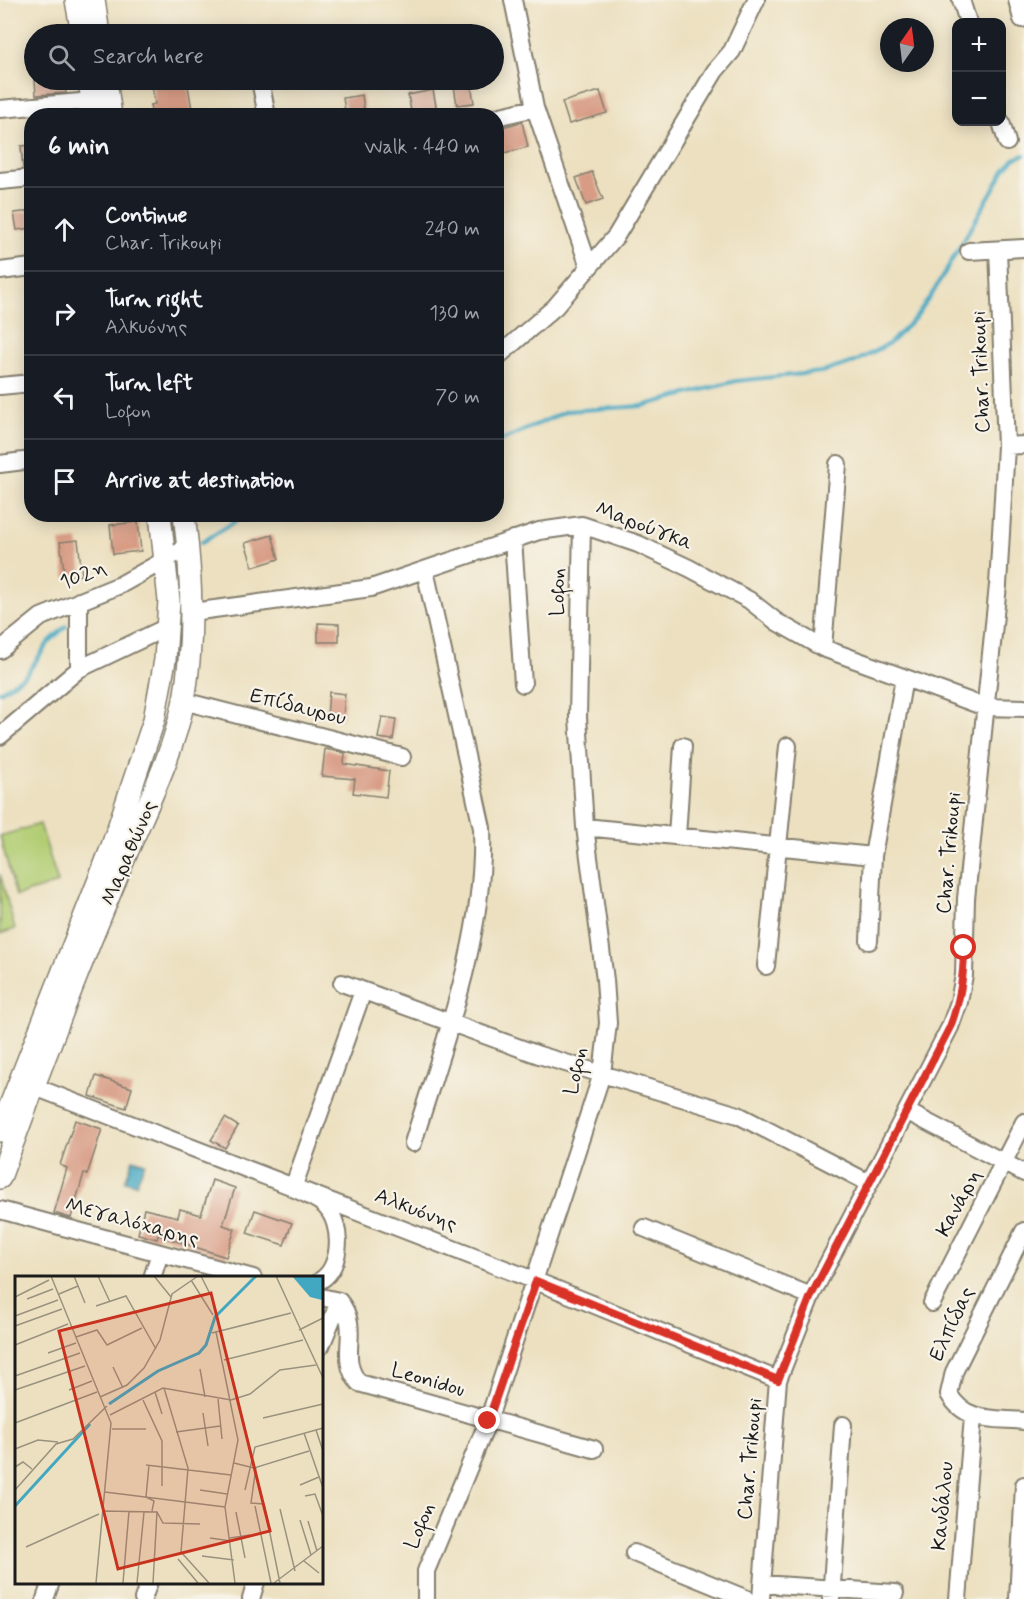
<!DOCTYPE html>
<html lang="en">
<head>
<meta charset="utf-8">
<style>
	body { margin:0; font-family:Mynerve,sans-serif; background:#242831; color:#f1f3f6 }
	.controls { position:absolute; right:18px; top:18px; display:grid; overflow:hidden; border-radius:12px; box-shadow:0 3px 15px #0003 }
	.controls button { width:54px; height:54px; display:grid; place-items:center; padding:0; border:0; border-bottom:2px solid #363941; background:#171b24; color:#f1f3f6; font:30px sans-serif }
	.compass { position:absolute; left:880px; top:18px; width:54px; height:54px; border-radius:50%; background:#171b24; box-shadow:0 3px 15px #0003; rotate:14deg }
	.stop { position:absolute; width:18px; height:18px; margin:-14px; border:4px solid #d93025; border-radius:50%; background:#fff }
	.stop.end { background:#d93025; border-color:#fff; box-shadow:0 2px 6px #0008 }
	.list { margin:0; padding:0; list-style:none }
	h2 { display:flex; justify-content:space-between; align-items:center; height:78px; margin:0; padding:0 24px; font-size:26px }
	h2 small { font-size:20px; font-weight:400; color:#9ea1a6 }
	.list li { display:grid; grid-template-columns:39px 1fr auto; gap:18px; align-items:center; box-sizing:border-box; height:84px; padding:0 24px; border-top:2px solid #363941 }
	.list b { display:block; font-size:22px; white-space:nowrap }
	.list p { margin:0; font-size:20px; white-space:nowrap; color:#9ea1a6 }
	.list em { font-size:20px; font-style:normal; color:#9ea1a6 }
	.icon { flex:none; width:33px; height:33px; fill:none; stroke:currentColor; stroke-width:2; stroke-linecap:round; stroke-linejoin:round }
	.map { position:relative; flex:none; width:1024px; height:1599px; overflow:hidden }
	.search { position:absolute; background:#171b24; box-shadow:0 3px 15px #0003; left:24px; top:24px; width:480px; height:66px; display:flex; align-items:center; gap:15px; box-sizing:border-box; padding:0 21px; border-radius:33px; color:#9ea1a6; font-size:22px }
	.panel { position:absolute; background:#171b24; box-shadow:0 3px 15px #0003; left:24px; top:108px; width:480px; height:414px; border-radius:24px }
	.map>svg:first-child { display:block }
</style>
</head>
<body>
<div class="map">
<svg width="1024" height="1599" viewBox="0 0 1024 1599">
	<rect width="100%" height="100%" fill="#f7f3e8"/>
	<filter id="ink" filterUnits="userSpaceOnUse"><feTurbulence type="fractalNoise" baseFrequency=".0167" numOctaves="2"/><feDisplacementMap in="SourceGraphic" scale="12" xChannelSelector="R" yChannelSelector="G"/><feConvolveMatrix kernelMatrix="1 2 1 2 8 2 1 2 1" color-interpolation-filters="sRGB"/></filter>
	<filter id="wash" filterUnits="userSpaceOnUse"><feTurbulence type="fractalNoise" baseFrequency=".008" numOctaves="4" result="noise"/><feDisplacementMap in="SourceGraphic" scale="24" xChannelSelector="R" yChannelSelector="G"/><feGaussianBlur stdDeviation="1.35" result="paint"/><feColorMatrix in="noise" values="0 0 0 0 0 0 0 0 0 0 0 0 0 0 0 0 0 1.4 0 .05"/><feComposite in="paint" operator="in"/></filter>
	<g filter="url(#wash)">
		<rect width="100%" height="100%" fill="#ece0c0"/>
		<path fill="#b2ce74" stroke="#677548" stroke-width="1.5" d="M40,824L58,883L16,896L0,836Z
			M0,874L15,929L0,934Z"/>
		<path fill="#42a8c2" stroke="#2f626f" stroke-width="1.5" d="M133,1159L145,1163L136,1184L125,1181Z"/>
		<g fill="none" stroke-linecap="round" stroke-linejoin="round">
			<path stroke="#42a8c2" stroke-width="4" d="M496,443L567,411L642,406L736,381L821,372L855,362L890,343L915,318L934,291L1005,169L1014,159L1024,155
				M201,543L247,514
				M0,692L26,675L49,642L66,626"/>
		</g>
		<g id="blocks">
			<path fill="#d89c85" d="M35,80H65L66,93L36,95Z
				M151,80H187L193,116H152L150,105L155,104Z
				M471,84L474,103L457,105L454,86Z
				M433,90L437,111L412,116L408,95Z
				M600,91L607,113L569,124L562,102Z
				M362,95L365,116H346L343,98Z
				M522,122L528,147L504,153L498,128Z
				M32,145V168H23L21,146Z
				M592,172L603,199L586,205L576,178Z
				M32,211V228L17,230L14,213Z
				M138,522L141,551L113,554L110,525Z
				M272,535L279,559L253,567L245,543Z
				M78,540L82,575L65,577L60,542Z
				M318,623L339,624V642H318Z
				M329,692L345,694L343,718L327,717Z
				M382,717L396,719L393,740L378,738Z
				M325,749L345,753L344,764L389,771L386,797L353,793L355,779L322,776Z
				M96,1076L132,1088L126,1108L90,1096Z
				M225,1118L238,1126L225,1148L211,1140Z
				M75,1120L102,1129L87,1175L84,1173L71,1218L54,1213L67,1168L60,1165Z
				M212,1180L235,1188L223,1225L235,1229L226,1257L158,1235L157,1239L138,1234L144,1209L178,1217L180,1209L201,1215Z
				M255,1210L292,1223L284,1245L247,1233Z"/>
		</g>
	</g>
	<g filter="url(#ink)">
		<use href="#blocks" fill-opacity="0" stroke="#847e6e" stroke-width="1.5"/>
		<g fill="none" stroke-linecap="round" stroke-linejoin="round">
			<defs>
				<path id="minor" d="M513,0L535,108L589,267
					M961,0L968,22
					M1017,0L1022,19
					M260,80L267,116
					M0,109L92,101
					M496,117L535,108
					M1001,122L1007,142
					M0,181L32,178
					M969,251L1024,248
					M0,271L32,267
					M496,358L555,307L616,236L715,71L732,51L756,0
					M0,386L32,383
					M1006,446L1024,445
					M0,464L32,460
					M513,539L523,684
					M192,612L371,588L539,531L582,525L638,544L689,568L749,600L777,622L823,648L985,707L1024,708
					M823,648L838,464
					M0,650L41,617L120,585L188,547
					M79,669V601
					M183,701L402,757
					M0,736L79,669L167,627
					M585,827L873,856
					M677,836L683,746
					M869,941L873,856L904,678
					M766,966L788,746
					M342,983L539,1055L738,1115L869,1183
					M35,1087L536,1281L778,1380
					M908,1112L1024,1173
					M413,1143C444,1042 486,935 482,828L425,570
					M0,1210L253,1278
					M644,1228L811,1296
					M1024,1231L954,1372L949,1394C965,1423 995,1418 1024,1421
					M152,1278L160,1253
					M321,1280C342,1267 343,1225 326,1207C319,1199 303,1193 293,1188L363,991
					M321,1297L339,1301C363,1330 336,1356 359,1383L594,1449
					M932,1303L1024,1122
					M321,1346L339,1302
					M634,1553L747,1599
					M762,1584L895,1593
					M45,1599L51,1582
					M143,1599L149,1582
					M251,1599L256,1582
					M426,1599V1571L488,1421L602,1074L608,1023L605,980L585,827L578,717L582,525
					M761,1599L778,1380L811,1296L950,1027L959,1002L964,975L966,899L998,585L1006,446L998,250
					M831,1599L843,1425
					M958,1599L973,1417
					M1018,1599L1024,1485"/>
				<path id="major" d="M76,0L82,34
					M94,0L99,34
					M89,80L94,116
					M106,80L111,116
					M0,1131L111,849L154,720L165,660L169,601L160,514
					M0,1178C39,1070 81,962 125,857C147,805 173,755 184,700C195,638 192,576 184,514"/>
			</defs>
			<use href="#minor" stroke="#847e6e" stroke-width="20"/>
			<use href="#major" stroke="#847e6e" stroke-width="24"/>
			<use href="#minor" stroke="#fff" stroke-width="16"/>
			<use href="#major" stroke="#fff" stroke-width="21"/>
		</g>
	</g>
	<g fill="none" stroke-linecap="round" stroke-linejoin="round" filter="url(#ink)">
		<path stroke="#d93025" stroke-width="8" d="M488,1421L536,1281L778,1380L811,1296L950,1027C960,1001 964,977 964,948"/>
	</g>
	<g text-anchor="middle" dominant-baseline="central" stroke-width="4.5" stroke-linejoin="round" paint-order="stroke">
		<g font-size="21" fill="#1c1c1c" stroke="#f7f3e8">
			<text transform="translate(981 372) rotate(-92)">Char. Trikoupi</text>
			<text transform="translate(644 526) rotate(21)">Μαρούγκα</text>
			<text transform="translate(83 575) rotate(-22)">102η</text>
			<text transform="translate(558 592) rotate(-89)">Lofon</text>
			<text transform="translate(298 707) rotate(14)">Επίδαυρου</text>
			<text transform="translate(129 853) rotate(-67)">Μαραθώνος</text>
			<text transform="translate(949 853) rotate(-85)">Char. Trikoupi</text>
			<text transform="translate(576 1071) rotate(-78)">Lofon</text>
			<text transform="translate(959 1203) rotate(-62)">Κανάρη</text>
			<text transform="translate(416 1210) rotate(21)">Αλκυόνης</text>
			<text transform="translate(132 1222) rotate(15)">Μεγαλόχαρης</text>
			<text transform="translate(952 1324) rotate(-65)">Ελπίδας</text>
			<text transform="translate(428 1380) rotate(16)">Leonidou</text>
			<text transform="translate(750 1459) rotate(-85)">Char. Trikoupi</text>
			<text transform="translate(943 1506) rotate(-85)">Κανδάλου</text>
			<text transform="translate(420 1526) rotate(-67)">Lofon</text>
		</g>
	</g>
	<g transform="translate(15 1276)">
		<rect width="308" height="308" fill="#ece0c0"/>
		<path d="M277,0H307V24L295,21Z" fill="#42a8c2"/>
		<path fill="none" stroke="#42a8c2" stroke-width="3" d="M94,128L143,95L184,77L191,69L200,41L241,0M0,230L75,148"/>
		<path fill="none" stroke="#99927e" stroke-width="1.5" d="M36,0L96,147L81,307M59,0L70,27M83,0L95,26M139,0L156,21M186,0L196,20M261,0L308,102M176,4L198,39M44,18L63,10M0,21L34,4M12,23L38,13M81,30L111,20L141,73M0,40L43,24M0,50L47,33M284,54L308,42M201,56L223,164L210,231L220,307M197,57L276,37M61,61L82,54L92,69L127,52M0,69L53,48M33,77L61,67M209,84L288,64M98,91L108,112M185,93L190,121M0,100L65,77M149,112L173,192L166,276L194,307M0,114L70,90M54,114L77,105M140,116L147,138M85,121L112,109L129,92L145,64L157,18L183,0M203,123L207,163M128,124L147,165V210M188,137L193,170M95,139L148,112L216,124L235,118L265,94L301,89M248,142L308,128M0,147L82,116M97,153H131M301,154L308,175M161,156L205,150M289,157L308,212M0,173L23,164L43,166M219,187L239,192L294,175M131,189L216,199M134,189L131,221L139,225L137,235M0,191L8,186L17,193M241,191L236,227L249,228L265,307M285,209L304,201M0,214L41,168L58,163L92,130M185,214L212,218M230,214L240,171L308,152M90,216L210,231M290,220L300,218L308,240M240,230L256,307M265,233L280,295M87,235L142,236L148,247L185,248M221,236L230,282M285,244L296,279M293,245L302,275M195,262L216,265M215,262L235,259M11,271L84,238M187,280L219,284M163,283L183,307M289,285L304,297M108,307L114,235M122,307L129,236M138,307L142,236M259,307L308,270"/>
		<path fill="#c8321e" fill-opacity="0.15" stroke="#c8321e" stroke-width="3" d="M196,17L255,255L103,293L44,55Z"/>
		<rect width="308" height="308" fill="none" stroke="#1c1c1c" stroke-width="3"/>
	</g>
</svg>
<div class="controls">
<button>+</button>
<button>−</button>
</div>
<svg class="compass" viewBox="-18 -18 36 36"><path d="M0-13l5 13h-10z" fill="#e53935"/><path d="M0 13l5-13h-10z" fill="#9ea1a6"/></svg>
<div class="stop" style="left:964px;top:948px"></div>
<div class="stop end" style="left:488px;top:1421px"></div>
<div class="search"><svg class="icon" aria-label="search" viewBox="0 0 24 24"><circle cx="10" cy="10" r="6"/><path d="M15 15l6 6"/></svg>Search here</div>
<section class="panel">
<h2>6 min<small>Walk · 440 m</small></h2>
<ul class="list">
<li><svg class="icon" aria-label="ahead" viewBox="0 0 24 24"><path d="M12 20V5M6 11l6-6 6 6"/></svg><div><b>Continue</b><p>Char. Trikoupi</p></div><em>240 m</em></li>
<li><svg class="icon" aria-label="right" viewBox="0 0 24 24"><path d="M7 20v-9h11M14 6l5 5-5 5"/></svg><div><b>Turn right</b><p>Αλκυόνης</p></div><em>130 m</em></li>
<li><svg class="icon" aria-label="left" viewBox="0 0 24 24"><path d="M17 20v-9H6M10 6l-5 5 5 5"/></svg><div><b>Turn left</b><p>Lofon</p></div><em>70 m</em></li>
<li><svg class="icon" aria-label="arrive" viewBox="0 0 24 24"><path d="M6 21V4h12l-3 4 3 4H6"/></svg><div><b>Arrive at destination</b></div></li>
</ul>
</section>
</div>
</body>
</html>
